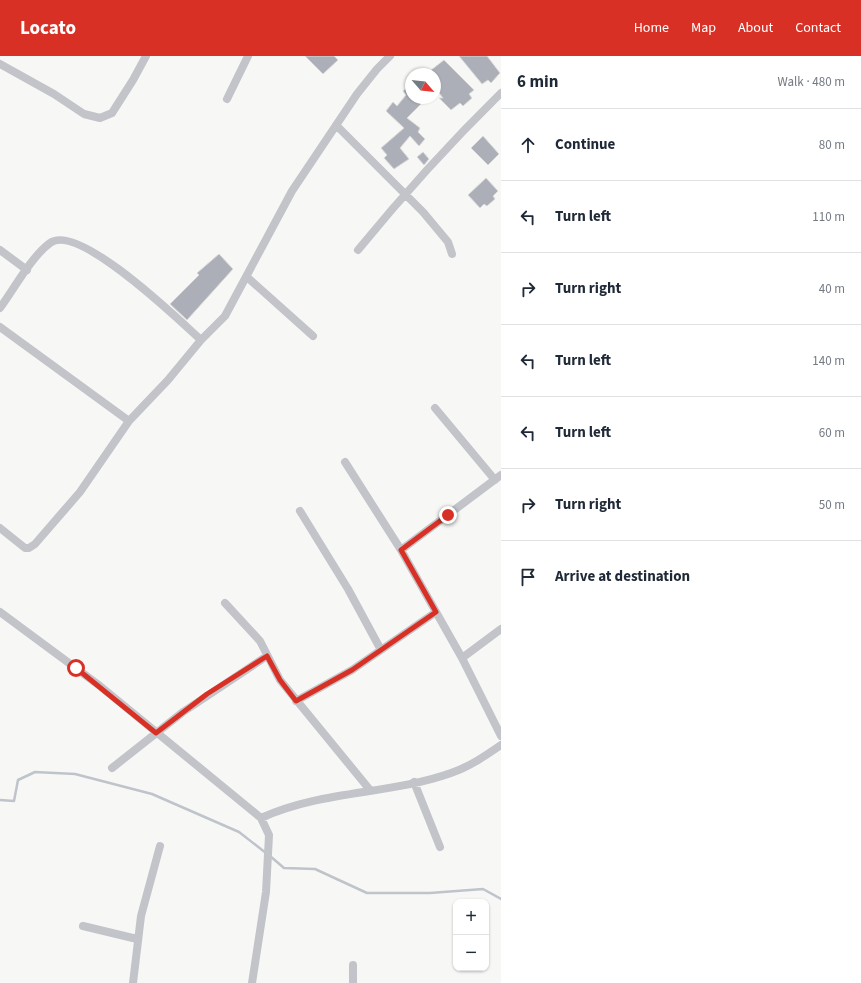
<!DOCTYPE html>
<html lang="en">
<head>
<meta charset="utf-8">
<style>
	body { margin:0; font-family:"Source Sans 3",sans-serif; background:#f2f2f3; color:#1f2937 }
	.controls { position:absolute; right:12px; bottom:12px; display:grid; overflow:hidden; border-radius:8px; box-shadow:0 1px 3px #0004 }
	.controls button { width:36px; height:36px; display:grid; place-items:center; padding:0; border:0; border-bottom:1px solid #e0e1e3; background:#fff; color:#1f2937; font:20px sans-serif }
	.compass { position:absolute; left:405px; top:12px; width:36px; height:36px; border-radius:50%; background:#fff; box-shadow:0 1px 3px #0004; rotate:118deg }
	.stop { position:absolute; width:12px; height:12px; margin:-9px; border:3px solid #d93025; border-radius:50%; background:#fff }
	.stop.end { background:#d93025; border-color:#fff; box-shadow:0 1px 4px #0008 }
	.list { margin:0; padding:0; list-style:none }
	h2 { display:flex; justify-content:space-between; align-items:center; height:52px; margin:0; padding:0 16px; font-size:17px }
	h2 small { font-size:13px; font-weight:400; color:#747a83 }
	.list li { display:grid; grid-template-columns:26px 1fr auto; gap:12px; align-items:center; box-sizing:border-box; height:72px; padding:0 16px; border-top:1px solid #e0e1e3 }
	.list b { display:block; font-size:15px; white-space:nowrap }
	.list em { font-size:13px; font-style:normal; color:#747a83 }
	.icon { flex:none; width:22px; height:22px; fill:none; stroke:currentColor; stroke-width:2; stroke-linecap:round; stroke-linejoin:round }
	.map { position:relative; flex:none; width:501px; height:927px; overflow:hidden }
	header { display:flex; align-items:center; gap:24px; box-sizing:border-box; height:56px; padding:0 20px; background:#d93025; color:#fff }
	header strong { font-size:19px }
	nav { display:flex; gap:22px; margin-inline-start:auto; font-size:14px }
	main { display:flex }
	aside { flex:1; background:#fff }
	.map>svg:first-child { display:block }
</style>
</head>
<body>
<header>
<strong>Locato</strong>
<nav><a>Home</a><a>Map</a><a>About</a><a>Contact</a></nav>
</header>
<main>
<div class="map">
<svg width="501" height="927" viewBox="0 0 501 927">
	<rect width="100%" height="100%" fill="#f7f8f6"/>
	<g fill="none" stroke-linecap="round" stroke-linejoin="round">
		<path stroke="#bfc4ca" stroke-width="2.5" d="M0,744L14,745L18,724L35,716L75,718L152,738L239,776L266,797
			M270,800L284,812L315,813L367,837H430L483,833L501,843"/>
	</g>
	<path fill="#acafb7" stroke="#d9dad8" d="M305,0H334L338,4L323,18Z
		M459,0H487L500,17L491,27L488,24L482,28Z
		M444,4L474,34L469,38L472,42L463,50L460,47L451,54L439,42H443L435,32V18H426Z
		M411,28V42H427L407,62L420,72L418,76L425,83L419,90L410,80L400,92L409,103L394,113L384,102L387,99L381,92L404,72L386,55L393,46L397,50L406,39L403,35Z
		M483,80L499,98L488,109L471,92Z
		M423,96L429,103L424,109L417,101Z
		M486,122L498,135L493,140L495,143L487,150L484,148L480,152L468,139Z
		M219,198L233,213L187,264L170,248L199,219L197,217Z"/>
	<g fill="none" stroke-linecap="round" stroke-linejoin="round">
		<path stroke="#c2c4c9" stroke-width="8" d="M0,8L54,38L84,58L100,62L112,57L133,24L146,0
			M227,43L248,0
			M336,69L423,156L448,186L452,198
			M0,194L27,214
			M358,194C403,139 450,87 501,37
			M247,221L313,280
			M0,252C14,233 31,201 50,187C78,166 179,264 201,284
			M0,271L129,365
			M435,352L495,424
			M345,406L401,494L462,602L501,680
			M300,455L348,533L381,594
			M0,472L25,492H29L35,488L80,436L129,365L168,324L201,284L225,260L292,135L357,38L377,13L390,0
			M401,494L501,419
			M225,547L260,585L280,624L370,734
			M0,556L100,630L261,762C322,734 389,739 451,717C469,711 485,700 501,689
			M462,602L501,573
			M296,645L352,614L436,556
			M112,712L183,656L267,600
			M414,726L440,791
			M83,870L137,883
			M353,909V927
			M133,927L141,860L160,790
			M252,927L266,836L269,779L261,762"/>
	</g>
	<g fill="none" stroke-linecap="round" stroke-linejoin="round">
		<path stroke="#d93025" stroke-width="5" d="M76,612L156,677L207,638L267,600L280,624L296,645L352,614L436,556L401,494L448,459"/>
	</g>
</svg>
<div class="controls">
<button>+</button>
<button>−</button>
</div>
<svg class="compass" viewBox="-18 -18 36 36"><path d="M0-13l5 13h-10z" fill="#e53935"/><path d="M0 13l5-13h-10z" fill="#747a83"/></svg>
<div class="stop" style="left:76px;top:612px"></div>
<div class="stop end" style="left:448px;top:459px"></div>
</div>
<aside>
<h2>6 min<small>Walk · 480 m</small></h2>
<ul class="list">
<li><svg class="icon" aria-label="ahead" viewBox="0 0 24 24"><path d="M12 20V5M6 11l6-6 6 6"/></svg><div><b>Continue</b></div><em>80 m</em></li>
<li><svg class="icon" aria-label="left" viewBox="0 0 24 24"><path d="M17 20v-9H6M10 6l-5 5 5 5"/></svg><div><b>Turn left</b></div><em>110 m</em></li>
<li><svg class="icon" aria-label="right" viewBox="0 0 24 24"><path d="M7 20v-9h11M14 6l5 5-5 5"/></svg><div><b>Turn right</b></div><em>40 m</em></li>
<li><svg class="icon" aria-label="left" viewBox="0 0 24 24"><path d="M17 20v-9H6M10 6l-5 5 5 5"/></svg><div><b>Turn left</b></div><em>140 m</em></li>
<li><svg class="icon" aria-label="left" viewBox="0 0 24 24"><path d="M17 20v-9H6M10 6l-5 5 5 5"/></svg><div><b>Turn left</b></div><em>60 m</em></li>
<li><svg class="icon" aria-label="right" viewBox="0 0 24 24"><path d="M7 20v-9h11M14 6l5 5-5 5"/></svg><div><b>Turn right</b></div><em>50 m</em></li>
<li><svg class="icon" aria-label="arrive" viewBox="0 0 24 24"><path d="M6 21V4h12l-3 4 3 4H6"/></svg><div><b>Arrive at destination</b></div></li>
</ul>
</aside>
</main>
</body>
</html>
